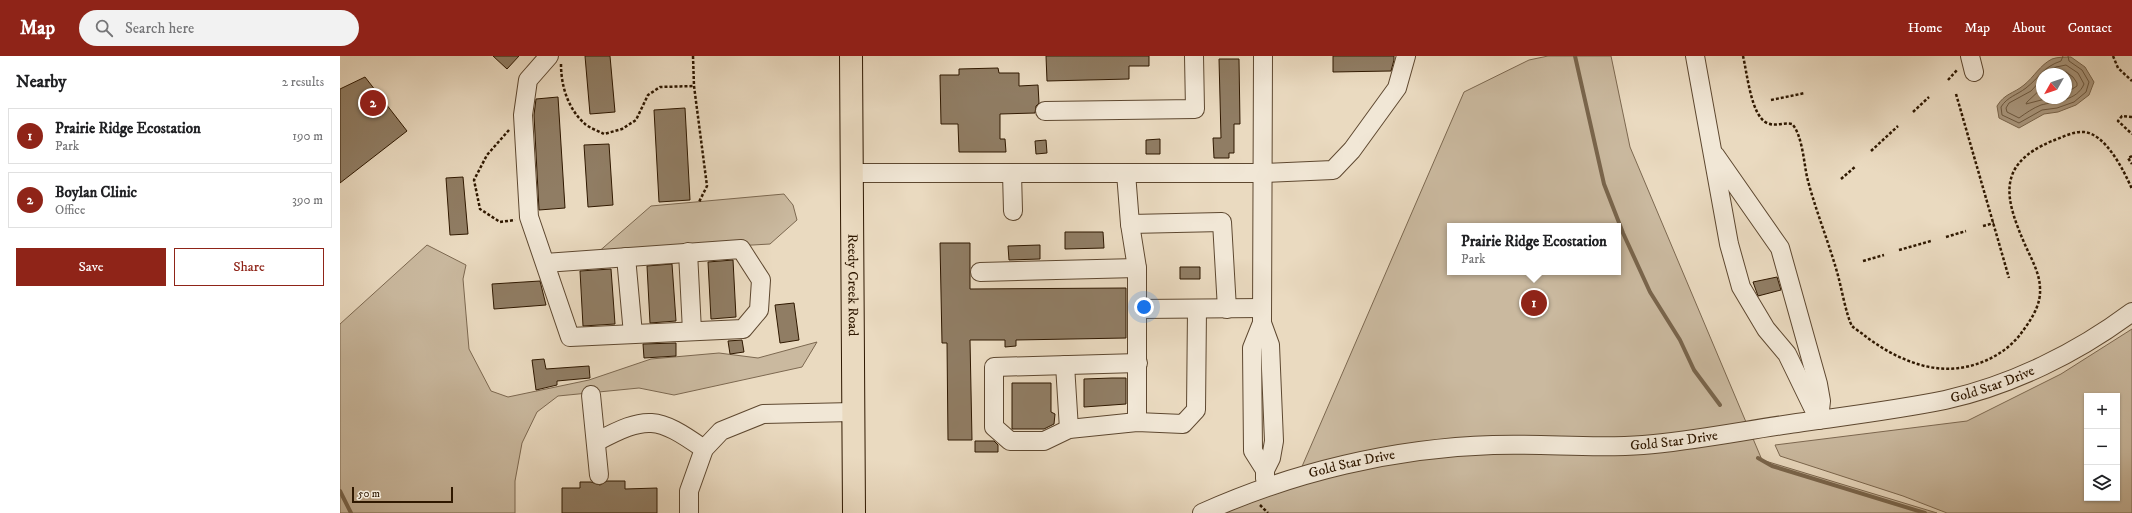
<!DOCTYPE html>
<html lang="en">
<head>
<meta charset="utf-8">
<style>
	body { margin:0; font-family:"IM FELL DW Pica",serif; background:#f2f2f2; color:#202124 }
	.controls { position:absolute; right:12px; bottom:12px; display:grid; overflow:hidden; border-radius:0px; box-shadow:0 1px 3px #0004 }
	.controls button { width:36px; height:36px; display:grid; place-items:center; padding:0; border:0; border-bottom:1px solid #e0e0e0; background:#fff; color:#202124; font:20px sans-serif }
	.compass { position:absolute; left:1696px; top:12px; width:36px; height:36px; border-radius:50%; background:#fff; box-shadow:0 1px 3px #0004; rotate:230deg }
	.scale { position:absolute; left:12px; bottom:10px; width:101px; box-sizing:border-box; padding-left:4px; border:2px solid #2f1800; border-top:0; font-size:11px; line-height:14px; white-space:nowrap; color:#2f1800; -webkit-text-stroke:3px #f1e7d6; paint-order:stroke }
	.you { position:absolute; left:804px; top:251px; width:14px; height:14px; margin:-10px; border:3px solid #fff; border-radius:50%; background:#1a73e8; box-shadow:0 0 0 6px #1a73e833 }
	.badge { display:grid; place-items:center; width:26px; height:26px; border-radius:50%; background:#8f2418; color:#fff; font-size:13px; font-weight:700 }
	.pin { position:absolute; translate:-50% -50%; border:2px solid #fff; box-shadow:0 1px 4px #0006 }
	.popup { position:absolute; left:1107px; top:167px; width:174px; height:52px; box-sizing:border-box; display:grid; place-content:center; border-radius:0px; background:#fff; filter:drop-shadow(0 1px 3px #0005); font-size:13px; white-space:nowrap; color:#757577 }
	.popup b { font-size:15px; color:#202124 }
	.popup::after { content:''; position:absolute; left:50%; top:100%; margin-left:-8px; border:8px solid transparent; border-top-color:#fff }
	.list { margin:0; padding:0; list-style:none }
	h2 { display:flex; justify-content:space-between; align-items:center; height:52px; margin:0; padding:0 16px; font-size:17px }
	h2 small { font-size:13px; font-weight:400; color:#757577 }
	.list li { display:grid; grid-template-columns:26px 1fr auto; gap:12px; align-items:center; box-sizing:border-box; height:56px; margin:0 8px 8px; padding:0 8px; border:1px solid #e0e0e0; border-radius:0px }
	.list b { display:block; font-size:15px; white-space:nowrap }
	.list p { margin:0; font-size:13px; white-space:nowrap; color:#757577 }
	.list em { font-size:13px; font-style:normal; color:#757577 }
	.actions { display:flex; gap:8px; padding:12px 16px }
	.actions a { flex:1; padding:9px 0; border:1px solid #8f2418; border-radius:0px; text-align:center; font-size:14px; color:#8f2418 }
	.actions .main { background:#8f2418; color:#fff }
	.icon { flex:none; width:22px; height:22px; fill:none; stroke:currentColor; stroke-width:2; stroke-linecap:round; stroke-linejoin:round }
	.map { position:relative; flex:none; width:1792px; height:457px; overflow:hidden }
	header { display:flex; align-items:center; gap:24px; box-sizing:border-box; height:56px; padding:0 20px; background:#8f2418; color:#fff }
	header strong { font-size:19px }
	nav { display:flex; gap:22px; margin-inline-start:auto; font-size:14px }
	.search { width:280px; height:36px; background:#f2f2f2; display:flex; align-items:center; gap:10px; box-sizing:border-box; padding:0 14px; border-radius:22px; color:#757577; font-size:15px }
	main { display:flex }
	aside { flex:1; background:#fff }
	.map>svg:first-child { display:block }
</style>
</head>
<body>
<header>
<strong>Map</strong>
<div class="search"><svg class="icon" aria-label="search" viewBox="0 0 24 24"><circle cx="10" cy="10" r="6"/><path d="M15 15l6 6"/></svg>Search here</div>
<nav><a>Home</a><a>Map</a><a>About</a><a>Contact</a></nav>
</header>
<main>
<aside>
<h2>Nearby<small>2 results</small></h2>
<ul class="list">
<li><span class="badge">1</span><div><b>Prairie Ridge Ecostation</b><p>Park</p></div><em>190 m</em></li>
<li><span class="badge">2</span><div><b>Boylan Clinic</b><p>Office</p></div><em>390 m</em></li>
</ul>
<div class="actions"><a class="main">Save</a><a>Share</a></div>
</aside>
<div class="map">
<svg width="1792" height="457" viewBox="0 0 1792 457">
	<rect width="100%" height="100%" fill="#eadac0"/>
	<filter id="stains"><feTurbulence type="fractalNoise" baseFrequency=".005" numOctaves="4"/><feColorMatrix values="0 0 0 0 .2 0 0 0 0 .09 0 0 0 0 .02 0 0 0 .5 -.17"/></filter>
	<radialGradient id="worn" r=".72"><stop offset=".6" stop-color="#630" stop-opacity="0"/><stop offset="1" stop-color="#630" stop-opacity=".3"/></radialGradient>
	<path fill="#cab99f" stroke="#7c6850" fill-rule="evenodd" d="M1208,0H1271L1290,91L1422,404L1597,457H884L954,429L1124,36L1189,4ZM1110,170H1278V216H1110Z
		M444,138L453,149L457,164L430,188L256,198L311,150Z
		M87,189L126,209L123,223L129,293L151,335L168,341L249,324L311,303L379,297L418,302L477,286L462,311L334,339L299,332L218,340L197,356L182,387L175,425V457H0V268Z
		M1792,273V457H1607L1563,440L1440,400L1435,389L1627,365L1721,318ZM1747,340H1777V442H1747Z"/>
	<path fill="#aa987f" stroke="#79654c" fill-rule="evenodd" d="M1731,1L1745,11L1754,26L1749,39L1736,49L1718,56L1704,58L1679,72L1659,62L1657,50C1665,37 1673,38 1684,29C1694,21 1700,9 1712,3C1717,1 1725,1 1731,1ZM1702,18H1726V42H1702Z"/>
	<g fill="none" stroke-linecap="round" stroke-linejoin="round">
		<path stroke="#6c5840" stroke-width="1" d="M1723,0L1721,5C1703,11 1700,21 1686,32C1677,39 1667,41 1661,51L1662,59L1679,67L1702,54L1717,52L1734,46L1746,36L1749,26L1742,14L1729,5L1728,0
			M1717,18L1726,16L1733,21L1737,27V30L1726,37
			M1702,23L1691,35L1669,47L1666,52L1667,56L1679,62C1686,57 1693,52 1701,49C1716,45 1737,45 1744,28L1738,17L1726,9L1716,11L1706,18
			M1702,32L1687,46L1686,48L1709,42"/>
		<path stroke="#79654c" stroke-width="4" d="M1235,0L1264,128L1283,177L1310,236L1340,284L1354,314L1380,349
			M1418,402L1432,410L1585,457
			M0,435L11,457"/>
	</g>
	<path fill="#907d64" stroke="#2f1800" d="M153,0H179L167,13Z
		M245,0H270L275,56L250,58Z
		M706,0H809V10H789V23L707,25Z
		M993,0H1054V4L1051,15L993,16Z
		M879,3H899L900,68H894V97H889V102H874L873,82H881Z
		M658,12L659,17H679V30L698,29L699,47L696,50L695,57L660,58V83H665L666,96H619L618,68H601L600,19H619V13Z
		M25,21L67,75L0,127V33Z
		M218,41L225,152L199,154L194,59L196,43Z
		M345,52L350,144L319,146L314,54Z
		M820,83V98H806V84Z
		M706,84L707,97L696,98L695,85Z
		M269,88L273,149L248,151L244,89Z
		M123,121L128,178L110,179L106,122Z
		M725,176H763L764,192L725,193Z
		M600,187H630V233L786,232V282L676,284V290L665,291V284H630L632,384H608L607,287H602Z
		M700,189V203L669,204L668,190Z
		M393,204L396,261L371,263L368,206Z
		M332,208L336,265L310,267L307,210Z
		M840,211H860V223H840Z
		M271,213L275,268L243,270L240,215Z
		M1437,221L1441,234L1418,240L1413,226Z
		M200,225L206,249L154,253L152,228Z
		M454,247L459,284L440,287L435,249Z
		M402,284L404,296L390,298L388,285Z
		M336,287V300L304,302L303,288Z
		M204,303L206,313L249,310L250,322L217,325V329L196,334L192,304Z
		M772,322H786V348L744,351V323Z
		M672,327H711V356L715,358L714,368L704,373H672Z
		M635,385H654L658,389V396H635Z
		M267,425H285V433L317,432V457H222V432H240V426H251L260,429Z"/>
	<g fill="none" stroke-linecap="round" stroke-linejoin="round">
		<defs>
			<g id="minor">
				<path d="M923,0L922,267L930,289L934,385L931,402L925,414"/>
				<path d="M1355,0L1389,188L1401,231L1426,273L1447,298L1479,364"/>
				<path d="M1630,0L1634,16"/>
				<path d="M705,55L855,53L854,0"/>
				<path d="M1375,99L1440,192L1478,328L1481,345L1479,363"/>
				<path d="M512,117H924L993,114L1012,94L1057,32L1066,0"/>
				<path d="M672,117L673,155"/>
				<path d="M786,117L790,168L797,212V366"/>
				<path d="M790,168L882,166L887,253"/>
				<path d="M348,196L352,275"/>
				<path d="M286,201L293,278"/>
				<path d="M205,207L401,193L421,224L419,254L403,273L230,281L189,161L183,59L188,24L209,0"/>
				<path d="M640,216L797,212"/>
				<path d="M799,253L922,252"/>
				<path d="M922,267L912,292L913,395L925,414V423"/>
				<path d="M798,307L654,311V371L670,385H704L729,373L797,366L843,368L856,354L857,253"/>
				<path d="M725,309L729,373"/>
				<path d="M251,339L259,419"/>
				<path d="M256,386C307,359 317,360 364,393"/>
				<path d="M349,457V435L364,393L381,375L423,358L513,356"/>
				<path id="s1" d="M862,457C953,416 1054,392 1153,389C1203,387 1253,393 1303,389C1354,385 1406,374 1457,367C1506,360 1556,354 1605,344C1672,329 1737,297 1792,256"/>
			</g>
			<g id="major">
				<path id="s2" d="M511,0L514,457"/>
			</g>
		</defs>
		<use href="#minor" stroke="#5e4830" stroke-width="20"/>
		<use href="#major" stroke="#2f1800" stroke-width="24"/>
		<path stroke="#2f1800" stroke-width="2.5" stroke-dasharray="3 2" stroke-linecap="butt" d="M353,0L354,30L367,130L359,146
			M1403,0C1407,16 1411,60 1427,67C1436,71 1444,66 1452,68C1462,78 1464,107 1467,121C1475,153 1488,184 1497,216C1501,229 1506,259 1512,270C1515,273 1520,276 1524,279C1549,299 1586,317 1619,312C1643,309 1668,296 1682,276C1691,264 1701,249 1700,233C1700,218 1692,204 1686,191C1665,143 1655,109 1712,85C1721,82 1733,75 1744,76C1766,78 1784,115 1792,133
			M1773,0L1778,12L1792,25
			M221,8C221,30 228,53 245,68C250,72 258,75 264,78L282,73L296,64L308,39L320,31L354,30
			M1608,24L1617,14
			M1616,38L1669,222
			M1431,44L1465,37
			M1573,56L1589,41
			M1792,61L1782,60L1778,65L1792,78
			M169,74L147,99L134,124L140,153L160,166L175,164
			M1531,95L1558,70
			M1792,100L1788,102L1792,108
			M1501,123L1516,110
			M1643,170L1654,167
			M1606,181L1626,175
			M1559,194L1591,185
			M1523,205L1544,199
			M920,449L928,457"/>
		<use href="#minor" stroke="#f1e7d6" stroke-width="18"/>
		<use href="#major" stroke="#eadac0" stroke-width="22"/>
	</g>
	<g text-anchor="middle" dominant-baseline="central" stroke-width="3" stroke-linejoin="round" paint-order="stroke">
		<g font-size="14" fill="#2f1800" stroke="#f1e7d6">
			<text stroke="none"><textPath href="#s2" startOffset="229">Reedy Creek Road</textPath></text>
			<text stroke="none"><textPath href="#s1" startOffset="806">Gold Star Drive</textPath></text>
			<text stroke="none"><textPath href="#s1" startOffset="482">Gold Star Drive</textPath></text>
			<text stroke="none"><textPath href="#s1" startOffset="158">Gold Star Drive</textPath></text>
		</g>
	</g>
	<rect width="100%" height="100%" filter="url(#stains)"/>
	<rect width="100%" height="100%" fill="url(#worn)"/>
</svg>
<div class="controls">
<button>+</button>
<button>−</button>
<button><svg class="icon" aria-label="layers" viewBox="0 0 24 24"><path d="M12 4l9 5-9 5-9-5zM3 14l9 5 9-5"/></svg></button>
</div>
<svg class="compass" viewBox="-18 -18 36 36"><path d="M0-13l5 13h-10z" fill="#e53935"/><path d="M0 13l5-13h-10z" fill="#757577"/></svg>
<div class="scale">50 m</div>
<div class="you"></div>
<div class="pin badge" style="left:1194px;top:247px">1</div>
<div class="popup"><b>Prairie Ridge Ecostation</b>Park</div>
<div class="pin badge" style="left:33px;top:47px">2</div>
</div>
</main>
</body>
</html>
